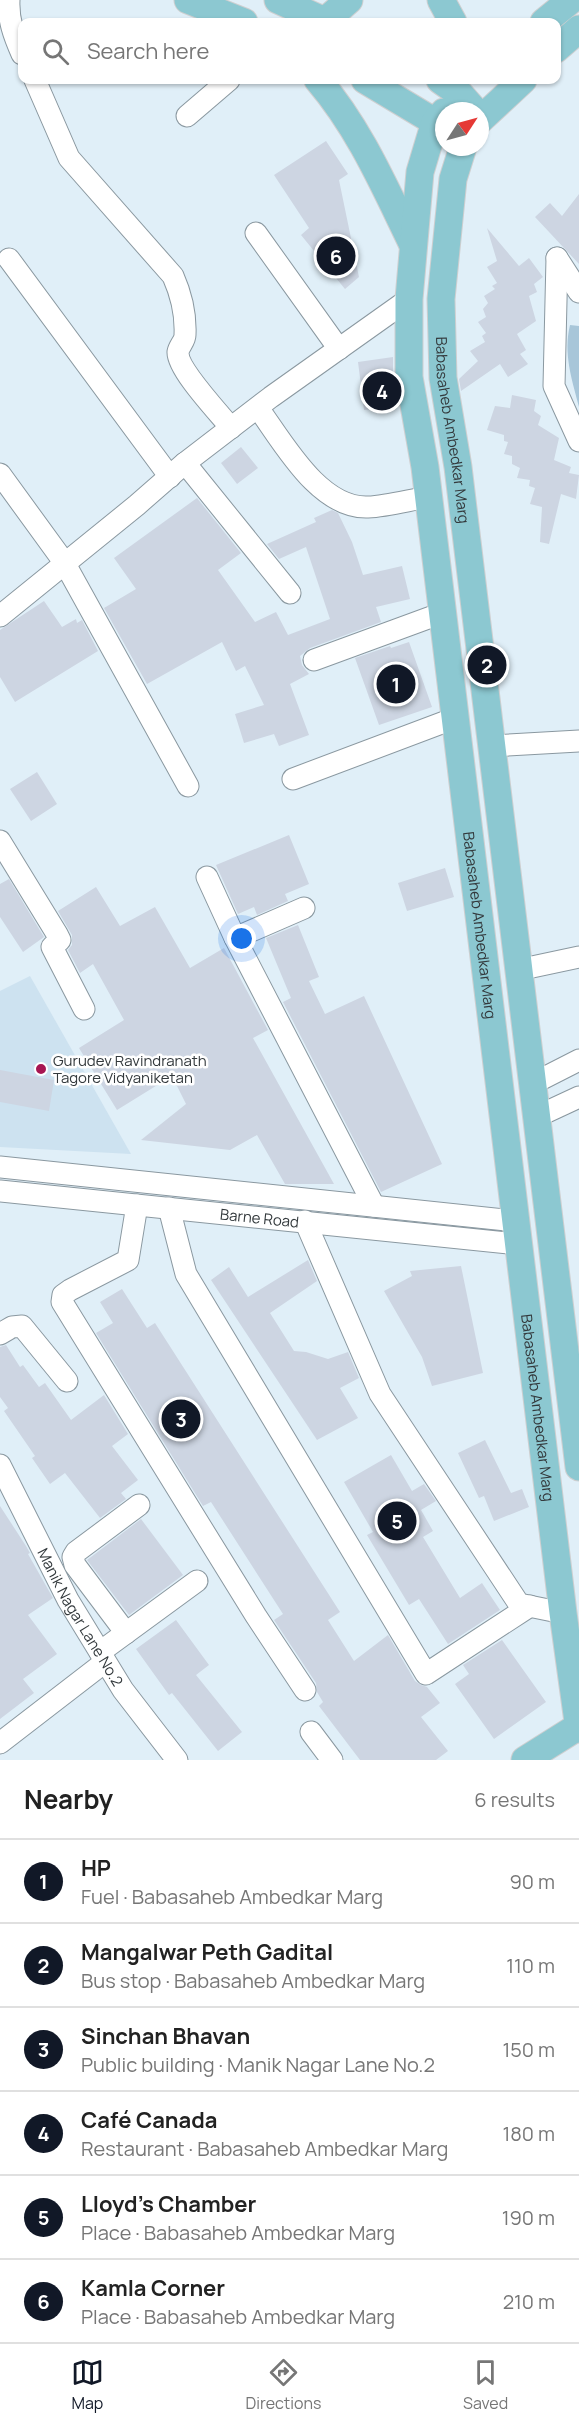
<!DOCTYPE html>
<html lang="en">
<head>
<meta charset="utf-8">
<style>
	body { margin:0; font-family:Manrope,sans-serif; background:#f2f2f2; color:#222 }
	.compass { position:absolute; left:435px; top:102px; width:54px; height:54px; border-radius:50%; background:#fff; box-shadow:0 2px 4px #0004; rotate:54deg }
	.you { position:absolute; left:242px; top:939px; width:21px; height:21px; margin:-15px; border:4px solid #fff; border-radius:50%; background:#1a73e8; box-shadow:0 0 0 9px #1a73e833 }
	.badge { display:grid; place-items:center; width:39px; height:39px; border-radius:50%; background:#111827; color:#fff; font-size:20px; font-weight:700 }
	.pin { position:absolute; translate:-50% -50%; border:3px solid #fff; box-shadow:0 2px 6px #0006 }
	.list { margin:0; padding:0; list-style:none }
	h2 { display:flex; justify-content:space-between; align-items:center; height:78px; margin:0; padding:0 24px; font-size:26px }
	h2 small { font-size:20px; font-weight:400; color:#767676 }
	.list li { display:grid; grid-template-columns:39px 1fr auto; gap:18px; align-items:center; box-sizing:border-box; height:84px; padding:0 24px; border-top:2px solid #e0e0e0 }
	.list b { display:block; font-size:22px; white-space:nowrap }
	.list p { margin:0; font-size:20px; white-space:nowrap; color:#767676 }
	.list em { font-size:20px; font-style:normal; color:#767676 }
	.icon { flex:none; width:33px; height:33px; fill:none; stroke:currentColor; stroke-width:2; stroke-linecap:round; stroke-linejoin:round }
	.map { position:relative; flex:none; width:579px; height:1760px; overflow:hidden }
	.search { position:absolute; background:#fff; box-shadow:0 2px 4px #0004; left:18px; right:18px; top:18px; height:66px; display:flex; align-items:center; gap:15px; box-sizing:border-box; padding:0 21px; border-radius:12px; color:#767676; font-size:22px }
	.sheet { height:582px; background:#fff }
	nav { display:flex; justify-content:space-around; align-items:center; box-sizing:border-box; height:84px; border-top:2px solid #e0e0e0; background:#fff; font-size:16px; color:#767676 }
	nav a { display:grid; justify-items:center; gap:3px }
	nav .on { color:#111827 }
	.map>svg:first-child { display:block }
</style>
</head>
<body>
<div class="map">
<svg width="579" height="1760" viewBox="0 0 579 1760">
	<rect width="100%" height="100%" fill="#e0eff8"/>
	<path fill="#cde2f0" d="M30,976L131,1154L0,1147V991Z"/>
	<path fill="#a8c6d9" d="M570,325L579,326V407C572,379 563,354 570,325Z"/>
	<path fill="#cdd5e2" d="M326,141L348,174L339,180L359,277L345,289L301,235L309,228L274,175Z
		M579,194V264L535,217L550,203L562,216Z
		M487,228L519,266L529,258L543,277L534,284L537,292L529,296L536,321L517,334L526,350L520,354L528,364L508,377L500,364L461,391L459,379L478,361L470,351L485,342L482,336L486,333L478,322L486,317L483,309L488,303L484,296L495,289L492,286L497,283L487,267L497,261Z
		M393,357V380L398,406L364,410L358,362Z
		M512,395L536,400L534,411L541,416L538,425L559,438L554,460L571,467L569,473L579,475L576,499L561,494L549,544L540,542L542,507L530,504L535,488L529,486L530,480L517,478L520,468L512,464V456L504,454L508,442L504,441V435L487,430L495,406L510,408Z
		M241,447L258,468L237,484L221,463Z
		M197,498L241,553L218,570L255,622L276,612L288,635L330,619L306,547L279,559L267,544L316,522L314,518L332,510L338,513L352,542L363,575L402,566L410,599L376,607L381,622L310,648L300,656L302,665L309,674L290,684L309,735L279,746L274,734L244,743L235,714L264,705L245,666L236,671L222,642L147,684L104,608L136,589L114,558Z
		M44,601L62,627L76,619L77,623L82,620L98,651L15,702L0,677V630Z
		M409,642L432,707L379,725L355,658L390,646L391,648Z
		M37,772L57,804L31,821L10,789Z
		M289,835L309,884L285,894L288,901L257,915L254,907L238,914L216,865Z
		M445,868L454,897L407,911L398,883Z
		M9,879L44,937L23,952L0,917V884Z
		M96,887L120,926L155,907L190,968L224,948L268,1030L253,1038L334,1184H285L257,1135L230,1150L141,1140L186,1104L172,1076L117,1110L79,1048L124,1020L93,964L80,973L68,950L72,945V935L58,911Z
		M298,925L319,977L309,981L325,1014L364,996L442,1164L381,1192L283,1002L291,998L266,938Z
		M0,1070L54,1080L49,1111L0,1102Z
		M308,1260L317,1281L270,1313L294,1351L306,1352L328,1359L348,1352L359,1378L340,1388L358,1418L317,1440L211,1280L229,1267L248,1297Z
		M461,1266L483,1373L432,1386L422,1357L384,1291L412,1276L410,1271Z
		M122,1289L147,1328L155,1323L340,1612L328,1620L354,1661L388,1635L415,1681L421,1685L427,1687L440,1703L421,1717L448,1751L436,1760H360L319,1706L323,1702L317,1692L316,1683L274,1620L283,1614L211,1502L203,1506L96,1333L113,1323L100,1302Z
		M6,1345L20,1367L23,1365L39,1387L45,1383L71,1420L104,1395L128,1434L112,1446L138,1480L121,1493L126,1499L100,1518L65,1473L50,1484L32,1458L35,1456L4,1411L8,1408L0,1397V1347Z
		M485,1440L511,1493L522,1489L529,1507L494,1521L484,1496L479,1498L458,1453Z
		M391,1455L412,1491L424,1484L436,1501L421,1510L433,1531L423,1537L460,1598L482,1583L500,1610L448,1644L419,1599L409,1605L367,1535L373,1532L344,1482Z
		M0,1506L26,1546L30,1553L28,1554L53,1598L28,1615L57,1654L23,1679L34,1693L0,1719Z
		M141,1519L183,1575L129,1615L87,1560Z
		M176,1620L209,1665L196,1675L242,1732L218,1751L172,1693L169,1695L136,1649Z
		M502,1640L546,1702L494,1739L455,1684L469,1674L463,1665Z"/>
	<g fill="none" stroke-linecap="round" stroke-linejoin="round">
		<defs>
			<g id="minor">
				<path d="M9,0C8,20 14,36 22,54"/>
				<path d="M35,80L69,158L173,276C181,294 186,314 185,335C185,341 179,346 178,352C177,369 219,413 231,428"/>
				<path d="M187,116L229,80"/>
				<path d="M256,233L339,349"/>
				<path d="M557,258L554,386L579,441"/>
				<path d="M557,258L579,292"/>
				<path d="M9,259L170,477"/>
				<path d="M258,408C283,442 319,509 368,507C388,506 409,500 428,497"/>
				<path d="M185,463L290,593"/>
				<path d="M0,474L64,562L188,786"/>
				<path d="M0,616L137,505L185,463L271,397L409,299"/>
				<path d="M314,660L442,613"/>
				<path d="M491,746L579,741"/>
				<path d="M293,779L455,718"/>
				<path d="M0,841L57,934L60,940L52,947L84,1009"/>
				<path d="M207,877L235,938L374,1206"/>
				<path d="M235,938L304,908"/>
				<path d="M518,970L579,957"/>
				<path d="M532,1084L579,1060"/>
				<path d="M536,1117L579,1097"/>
				<path d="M0,1167L515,1221"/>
				<path id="s1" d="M0,1191L518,1244"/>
				<path d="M137,1205L128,1260L70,1290L63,1295L62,1302L256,1616L305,1690"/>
				<path d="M169,1208L186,1274L426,1674L530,1606"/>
				<path d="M305,1221L380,1394L519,1604L563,1613"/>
				<path d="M0,1334L12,1327L22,1326L67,1381"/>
				<path id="s2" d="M0,1465L68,1600L123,1690L177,1760"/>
				<path d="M126,1633L75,1565L73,1557L76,1552L139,1505"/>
				<path d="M100,1652L197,1581"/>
				<path d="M311,1732L332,1760"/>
				<path d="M0,1743L105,1662"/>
			</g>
			<g id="major">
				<path d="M188,0L244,22"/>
				<path d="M278,0L327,22"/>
				<path d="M441,0L453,22"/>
				<path d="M325,21L349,0"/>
				<path d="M544,22L571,0"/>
				<path d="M556,49L579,29"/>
				<path d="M318,80C360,129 385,188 413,245"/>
				<path d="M365,80L435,122L444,133"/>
				<path d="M440,80L460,94L475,111"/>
				<path id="s3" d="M444,112L435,122L420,172L409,299V377L425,467L563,1613L579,1729"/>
				<path d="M480,120L523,80"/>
				<path id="s4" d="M463,147L453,179L441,299L443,378L458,467L579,1467"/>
				<path d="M525,1760L579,1726"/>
			</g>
		</defs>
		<use href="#minor" stroke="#8a98a0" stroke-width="23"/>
		<use href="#major" stroke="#cecfd0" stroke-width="29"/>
		<use href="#minor" stroke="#fff" stroke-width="21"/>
		<use href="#major" stroke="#8cc8d1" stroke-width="27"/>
	</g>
	<circle fill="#a71652" stroke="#fff" stroke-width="2" cx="41" cy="1069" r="6"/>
	<g text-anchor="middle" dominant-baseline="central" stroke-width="5" stroke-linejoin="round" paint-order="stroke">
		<g font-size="15" fill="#33393c" stroke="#fff">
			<text stroke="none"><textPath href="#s4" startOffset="286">Babasaheb Ambedkar Marg</textPath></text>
			<text stroke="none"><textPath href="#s3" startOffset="824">Babasaheb Ambedkar Marg</textPath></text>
			<text stroke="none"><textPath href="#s1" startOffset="261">Barne Road</textPath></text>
			<text stroke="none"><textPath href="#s3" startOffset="1310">Babasaheb Ambedkar Marg</textPath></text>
			<text stroke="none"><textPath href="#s2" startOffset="172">Manik Nagar Lane No.2</textPath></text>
		</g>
		<g font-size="15" fill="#33393c" stroke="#fff" text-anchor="start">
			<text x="53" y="1060">Gurudev Ravindranath<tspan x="53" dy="17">Tagore Vidyaniketan</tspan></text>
		</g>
	</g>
</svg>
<svg class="compass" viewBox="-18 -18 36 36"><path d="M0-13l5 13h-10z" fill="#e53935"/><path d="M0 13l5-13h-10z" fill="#767676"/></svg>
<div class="you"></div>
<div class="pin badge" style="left:396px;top:684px">1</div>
<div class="pin badge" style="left:487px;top:665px">2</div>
<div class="pin badge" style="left:181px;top:1419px">3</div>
<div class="pin badge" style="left:382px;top:391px">4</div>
<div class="pin badge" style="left:397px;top:1521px">5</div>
<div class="pin badge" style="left:336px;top:256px">6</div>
<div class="search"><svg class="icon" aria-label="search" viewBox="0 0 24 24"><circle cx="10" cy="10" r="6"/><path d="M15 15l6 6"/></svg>Search here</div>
</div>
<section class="sheet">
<h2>Nearby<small>6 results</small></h2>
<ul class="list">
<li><span class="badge">1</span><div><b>HP</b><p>Fuel · Babasaheb Ambedkar Marg</p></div><em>90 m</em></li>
<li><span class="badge">2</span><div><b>Mangalwar Peth Gadital</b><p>Bus stop · Babasaheb Ambedkar Marg</p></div><em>110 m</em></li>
<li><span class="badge">3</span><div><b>Sinchan Bhavan</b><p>Public building · Manik Nagar Lane No.2</p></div><em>150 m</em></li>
<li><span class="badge">4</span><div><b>Café Canada</b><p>Restaurant · Babasaheb Ambedkar Marg</p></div><em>180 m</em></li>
<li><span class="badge">5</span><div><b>Lloyd's Chamber</b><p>Place · Babasaheb Ambedkar Marg</p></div><em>190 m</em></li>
<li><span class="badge">6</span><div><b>Kamla Corner</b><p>Place · Babasaheb Ambedkar Marg</p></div><em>210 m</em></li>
</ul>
</section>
<nav>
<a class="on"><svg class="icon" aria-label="map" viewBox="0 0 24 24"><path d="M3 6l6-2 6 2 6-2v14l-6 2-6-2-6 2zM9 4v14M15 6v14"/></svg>Map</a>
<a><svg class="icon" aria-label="directions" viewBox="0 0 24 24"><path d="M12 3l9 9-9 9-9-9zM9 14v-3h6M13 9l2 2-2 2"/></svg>Directions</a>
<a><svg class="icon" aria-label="saved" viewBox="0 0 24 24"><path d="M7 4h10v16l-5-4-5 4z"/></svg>Saved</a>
</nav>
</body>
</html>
